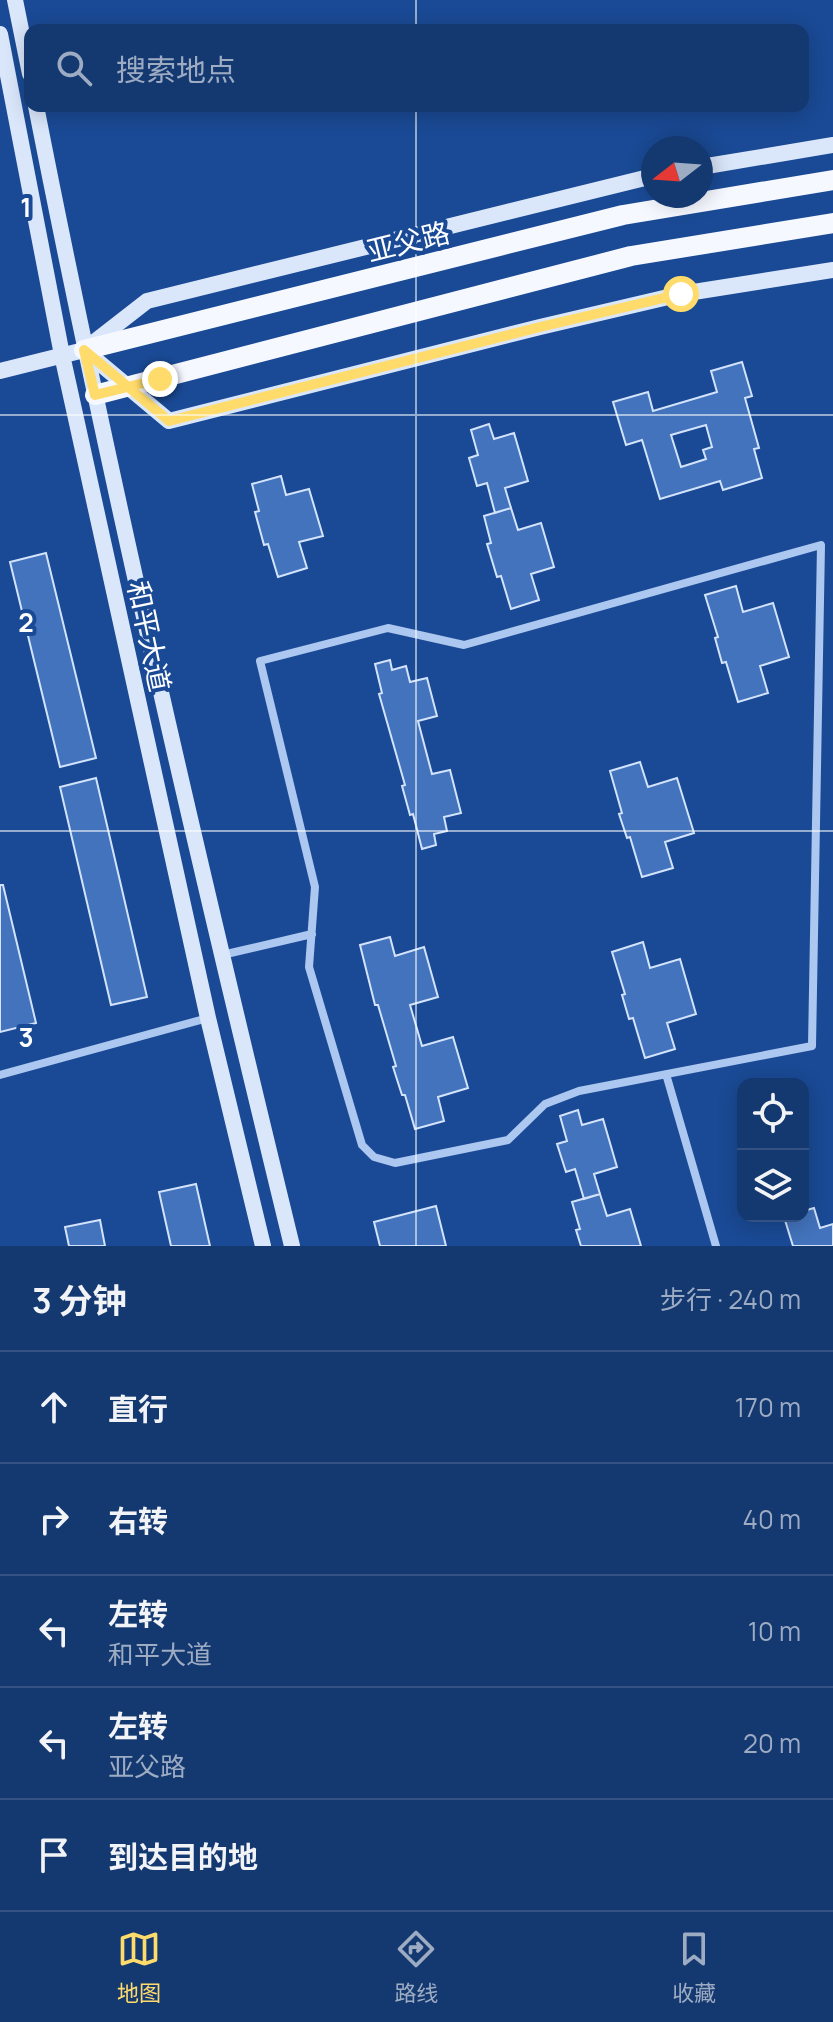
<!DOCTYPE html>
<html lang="zh">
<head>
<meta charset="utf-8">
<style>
	body { margin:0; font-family:Manrope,"Noto Sans SC",sans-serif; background:#1d3f75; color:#f1f3f6 }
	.controls { position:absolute; right:24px; bottom:24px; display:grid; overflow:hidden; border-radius:16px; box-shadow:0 4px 20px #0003 }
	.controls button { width:72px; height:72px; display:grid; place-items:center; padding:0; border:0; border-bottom:2px solid #335283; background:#143870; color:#f1f3f6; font:40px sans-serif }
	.compass { position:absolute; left:641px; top:136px; width:72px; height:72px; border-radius:50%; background:#143870; box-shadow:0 4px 20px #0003; rotate:253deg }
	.stop { position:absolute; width:24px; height:24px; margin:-18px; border:6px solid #ffdb6b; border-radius:50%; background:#fff }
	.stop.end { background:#ffdb6b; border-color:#fff; box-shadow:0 2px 8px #0008 }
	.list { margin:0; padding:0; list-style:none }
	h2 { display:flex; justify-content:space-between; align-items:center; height:104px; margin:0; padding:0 32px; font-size:34px }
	h2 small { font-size:26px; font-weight:400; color:#9dacc3 }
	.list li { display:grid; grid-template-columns:52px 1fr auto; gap:24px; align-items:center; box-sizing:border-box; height:112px; padding:0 32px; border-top:2px solid #335283 }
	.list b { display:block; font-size:30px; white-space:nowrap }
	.list p { margin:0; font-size:26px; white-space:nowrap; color:#9dacc3 }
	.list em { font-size:26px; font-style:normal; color:#9dacc3 }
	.icon { flex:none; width:44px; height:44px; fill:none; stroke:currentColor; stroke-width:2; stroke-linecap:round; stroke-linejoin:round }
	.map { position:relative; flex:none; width:833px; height:1246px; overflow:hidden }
	.search { position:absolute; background:#143870; box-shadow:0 4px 20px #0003; left:24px; right:24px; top:24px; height:88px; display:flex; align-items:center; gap:20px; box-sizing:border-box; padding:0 28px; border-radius:16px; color:#9dacc3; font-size:30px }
	.sheet { height:664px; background:#143870 }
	nav { display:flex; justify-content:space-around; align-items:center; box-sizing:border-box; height:112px; border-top:2px solid #335283; background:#143870; font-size:22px; color:#9dacc3 }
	nav a { display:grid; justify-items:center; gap:4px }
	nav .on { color:#ffdb6b }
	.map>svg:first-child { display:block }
</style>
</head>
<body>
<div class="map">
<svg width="833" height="1246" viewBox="0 0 833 1246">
	<rect width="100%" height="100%" fill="#1a4a95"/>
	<path fill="#4373bc" stroke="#d2e3fb" stroke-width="2" fill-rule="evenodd" d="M742,362L752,396L745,398L759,448L754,449L762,478L723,490L720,481L660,499L642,440L626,445L613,402L648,392L653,411L717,392L711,371ZM706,425L712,447L703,450L706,459L681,467L671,435Z
		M489,424L494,439L514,433L528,481L505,488L511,508L495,513L487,483L477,486L469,458L478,455L471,430Z
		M281,476L286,495L309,489L323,536L299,542L307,568L278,577L268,544L264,545L255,512L259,511L252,484Z
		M511,508L518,530L541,523L554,567L531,574L539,600L511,609L501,576L497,577L487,544L491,543L484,516Z
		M46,553L96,758L60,767L10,562Z
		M736,586L743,612L773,603L789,657L760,666L768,693L738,702L726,662L722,663L715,638L718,637L705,595Z
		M390,660L392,670L406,666L410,682L427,678L437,716L418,721L432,774L450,770L461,813L444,817L447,831L434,834L436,845L422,849L413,814L410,815L402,786L405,785L379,694L382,693L375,664Z
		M640,762L648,787L677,778L694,833L665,842L673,868L642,877L630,837L627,838L619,814L622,813L610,771Z
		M96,778L147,997L111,1005L60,787Z
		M0,885H3L36,1023L0,1032Z
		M390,937L395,956L424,947L438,997L410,1005L422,1046L453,1037L468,1088L438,1097L444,1121L415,1129L405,1095H402L393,1067L396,1066L378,1005H375L360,945Z
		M643,942L650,968L680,959L696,1014L667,1023L675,1049L645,1058L633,1018L629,1019L622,995L625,994L612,952Z
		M578,1110L582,1125L603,1119L617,1167L594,1174L600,1194L584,1199L575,1169L566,1172L557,1144L567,1141L560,1116Z
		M196,1184L210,1246H171L159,1192Z
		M600,1194L607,1216L630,1209L641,1246H581L576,1230L580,1229L572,1202Z
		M436,1206L446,1246H380L374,1222Z
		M814,1208L820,1228L833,1224V1246H793L784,1217L803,1216V1211Z
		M100,1220L105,1246H69L65,1227Z"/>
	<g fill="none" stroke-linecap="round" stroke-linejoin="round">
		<path stroke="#acc7f0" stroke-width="8" d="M821,545L812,1046L579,1091L545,1104L508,1140L395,1163L374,1157L362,1145L309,967L315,887L260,661L388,628L464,645Z
			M222,955L312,934
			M666,1074L716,1246
			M0,1075L208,1018"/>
		<path stroke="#dae7fb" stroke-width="16" d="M15,0L30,74
			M0,34L62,355L208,1018L263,1246
			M36,106C111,488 200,868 292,1246
			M701,167L833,145
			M84,350L169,421L540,327L681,294L833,270
			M0,371L84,350L147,301L653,176"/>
		<path stroke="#f5f8ff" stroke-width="20" d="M84,350L623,215L833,180
			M95,395L631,256L833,223"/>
	</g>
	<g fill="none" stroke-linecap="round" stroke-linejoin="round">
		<path stroke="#ffdb6b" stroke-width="10" d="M160,379L95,395L84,350L169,421L540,327L681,294"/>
	</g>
	<path fill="none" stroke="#fff" stroke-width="2" stroke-opacity="0.55" d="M416,0V30M416,106V1246M0,415H833M0,831H833"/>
	<g text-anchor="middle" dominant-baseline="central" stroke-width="8" stroke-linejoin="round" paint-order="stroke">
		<g font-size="28" fill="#fff" stroke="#1a4a95">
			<text transform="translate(408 241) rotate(-14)">亚父路</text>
			<text transform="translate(150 636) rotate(78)">和平大道</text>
		</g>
	</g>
	<g font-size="26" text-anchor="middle" font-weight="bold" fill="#fff" stroke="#1a4a95" stroke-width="8" stroke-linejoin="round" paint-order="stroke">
		<text x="26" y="217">1</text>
		<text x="26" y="632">2</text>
		<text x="26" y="1047">3</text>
	</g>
</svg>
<div class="controls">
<button><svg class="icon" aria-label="locate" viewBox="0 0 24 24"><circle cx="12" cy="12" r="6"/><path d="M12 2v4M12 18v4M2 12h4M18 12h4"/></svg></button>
<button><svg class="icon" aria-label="layers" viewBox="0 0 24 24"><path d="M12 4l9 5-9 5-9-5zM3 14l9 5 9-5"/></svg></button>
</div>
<svg class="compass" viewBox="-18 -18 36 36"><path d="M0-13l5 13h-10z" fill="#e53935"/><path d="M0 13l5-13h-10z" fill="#9dacc3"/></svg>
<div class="stop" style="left:681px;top:294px"></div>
<div class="stop end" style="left:160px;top:379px"></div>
<div class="search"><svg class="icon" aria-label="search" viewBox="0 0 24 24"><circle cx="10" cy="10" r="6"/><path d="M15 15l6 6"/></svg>搜索地点</div>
</div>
<section class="sheet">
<h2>3 分钟<small>步行 · 240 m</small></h2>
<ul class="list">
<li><svg class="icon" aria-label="ahead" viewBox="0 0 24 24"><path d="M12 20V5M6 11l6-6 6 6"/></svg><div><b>直行</b></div><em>170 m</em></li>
<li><svg class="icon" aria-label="right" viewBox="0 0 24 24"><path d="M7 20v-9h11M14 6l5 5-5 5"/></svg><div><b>右转</b></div><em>40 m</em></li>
<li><svg class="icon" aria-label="left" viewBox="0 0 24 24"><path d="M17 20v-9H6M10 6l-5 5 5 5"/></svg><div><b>左转</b><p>和平大道</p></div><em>10 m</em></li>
<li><svg class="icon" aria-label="left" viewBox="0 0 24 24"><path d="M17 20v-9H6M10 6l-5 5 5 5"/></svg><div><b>左转</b><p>亚父路</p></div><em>20 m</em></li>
<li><svg class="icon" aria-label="arrive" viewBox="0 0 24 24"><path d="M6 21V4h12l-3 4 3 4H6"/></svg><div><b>到达目的地</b></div></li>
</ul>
</section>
<nav>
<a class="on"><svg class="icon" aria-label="map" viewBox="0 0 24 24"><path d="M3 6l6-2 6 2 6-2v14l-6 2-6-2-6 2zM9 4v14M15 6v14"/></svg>地图</a>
<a><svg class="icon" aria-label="directions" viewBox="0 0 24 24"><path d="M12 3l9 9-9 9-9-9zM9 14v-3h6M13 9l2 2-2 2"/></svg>路线</a>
<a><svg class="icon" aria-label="saved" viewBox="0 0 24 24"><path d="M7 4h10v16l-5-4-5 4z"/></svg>收藏</a>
</nav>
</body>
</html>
